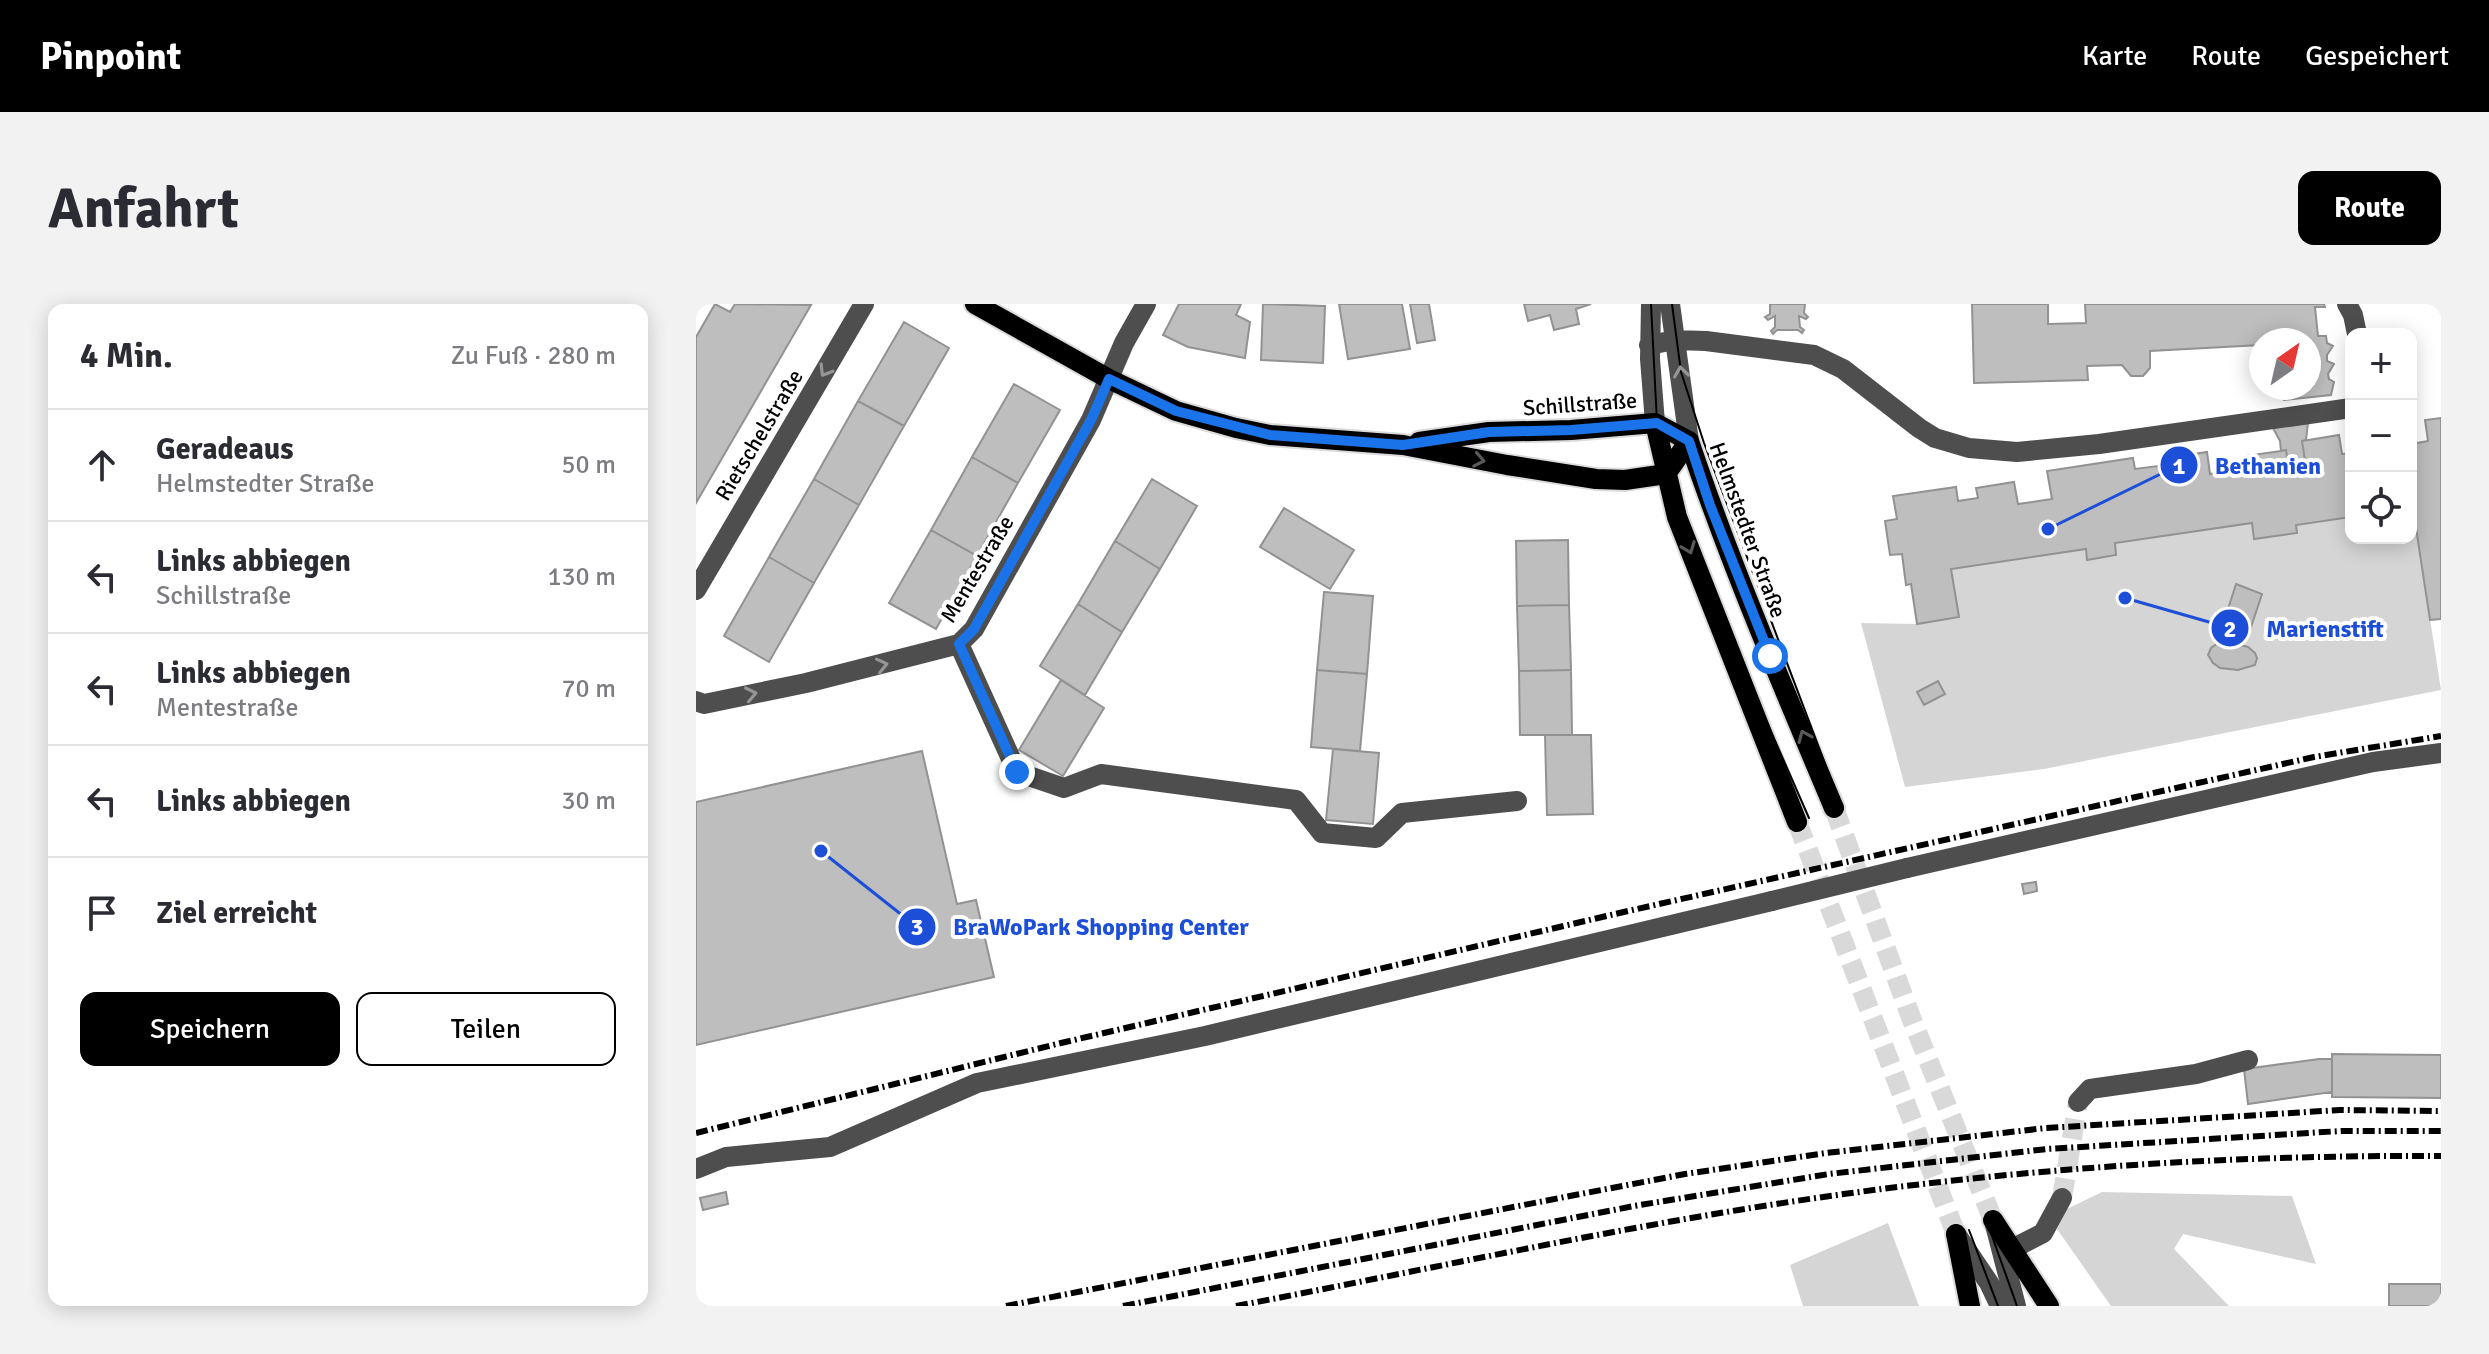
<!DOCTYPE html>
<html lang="de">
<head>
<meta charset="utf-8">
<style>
	body { margin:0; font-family:Signika,sans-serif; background:#f2f2f3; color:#2b2b33 }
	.controls { position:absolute; right:24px; top:24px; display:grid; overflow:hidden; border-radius:16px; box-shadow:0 4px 20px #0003 }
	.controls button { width:72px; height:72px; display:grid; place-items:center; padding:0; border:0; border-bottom:2px solid #e1e1e2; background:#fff; color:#2b2b33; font:40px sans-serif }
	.compass { position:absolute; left:1553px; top:24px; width:72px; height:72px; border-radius:50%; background:#fff; box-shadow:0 4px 20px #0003; rotate:34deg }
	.stop { position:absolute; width:24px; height:24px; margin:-18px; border:6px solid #1a73e8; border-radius:50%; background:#fff }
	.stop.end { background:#1a73e8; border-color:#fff; box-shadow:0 2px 8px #0008 }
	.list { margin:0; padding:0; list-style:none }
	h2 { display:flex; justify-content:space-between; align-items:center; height:104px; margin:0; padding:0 32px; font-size:34px }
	h2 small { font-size:26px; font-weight:400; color:#7c7c81 }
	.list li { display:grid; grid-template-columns:52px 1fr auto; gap:24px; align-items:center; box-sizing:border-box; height:112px; padding:0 32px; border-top:2px solid #e1e1e2 }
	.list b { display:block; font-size:30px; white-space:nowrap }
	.list p { margin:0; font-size:26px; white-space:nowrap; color:#7c7c81 }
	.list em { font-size:26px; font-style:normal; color:#7c7c81 }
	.actions { display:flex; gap:16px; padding:24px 32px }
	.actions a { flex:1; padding:18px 0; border:2px solid #000; border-radius:16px; text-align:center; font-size:28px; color:#000 }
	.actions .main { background:#000; color:#fff }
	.icon { flex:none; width:44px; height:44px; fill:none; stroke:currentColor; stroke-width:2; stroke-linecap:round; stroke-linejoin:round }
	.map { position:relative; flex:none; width:1745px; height:1002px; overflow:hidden; border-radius:16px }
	header { display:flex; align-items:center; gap:48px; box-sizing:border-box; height:112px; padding:0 40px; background:#000; color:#fff }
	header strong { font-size:38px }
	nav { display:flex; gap:44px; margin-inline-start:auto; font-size:28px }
	.intro { display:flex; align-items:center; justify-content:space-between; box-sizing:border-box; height:192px; padding:0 48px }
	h1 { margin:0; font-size:56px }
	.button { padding:20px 36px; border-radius:16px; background:#000; color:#fff; font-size:28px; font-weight:700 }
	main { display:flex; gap:48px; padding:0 48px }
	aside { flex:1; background:#fff; border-radius:16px; box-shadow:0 4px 20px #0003 }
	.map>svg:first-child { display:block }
</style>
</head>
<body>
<header>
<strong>Pinpoint</strong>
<nav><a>Karte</a><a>Route</a><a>Gespeichert</a></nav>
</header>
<div class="intro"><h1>Anfahrt</h1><a class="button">Route</a></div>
<main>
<aside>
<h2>4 Min.<small>Zu Fuß · 280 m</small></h2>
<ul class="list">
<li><svg class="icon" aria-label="ahead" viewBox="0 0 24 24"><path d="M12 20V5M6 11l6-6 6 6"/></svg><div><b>Geradeaus</b><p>Helmstedter Straße</p></div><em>50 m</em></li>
<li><svg class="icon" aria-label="left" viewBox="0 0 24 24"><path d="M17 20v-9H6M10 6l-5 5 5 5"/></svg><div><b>Links abbiegen</b><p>Schillstraße</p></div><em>130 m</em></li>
<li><svg class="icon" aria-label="left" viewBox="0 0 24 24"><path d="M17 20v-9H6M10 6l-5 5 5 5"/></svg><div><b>Links abbiegen</b><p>Mentestraße</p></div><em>70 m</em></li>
<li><svg class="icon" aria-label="left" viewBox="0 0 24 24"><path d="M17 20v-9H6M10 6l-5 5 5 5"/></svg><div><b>Links abbiegen</b></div><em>30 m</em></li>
<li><svg class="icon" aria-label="arrive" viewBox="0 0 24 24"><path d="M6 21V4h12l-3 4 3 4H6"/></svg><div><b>Ziel erreicht</b></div></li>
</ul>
<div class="actions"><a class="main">Speichern</a><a>Teilen</a></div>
</aside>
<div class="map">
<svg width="1745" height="1002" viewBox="0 0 1745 1002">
	<rect width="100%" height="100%" fill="#fff"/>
	<path fill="#d5d5d5" d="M1717,204L1745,386L1348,465L1209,483L1165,319L1221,320L1262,313L1255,265L1390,245L1392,256L1420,252L1419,239L1556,219L1558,235L1601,229L1600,221L1655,213V234H1715V205Z
		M1406,888L1596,892L1620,960L1487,930L1478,945L1533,1002H1415L1361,925L1371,905Z
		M1192,919L1223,1002H1107L1094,961Z"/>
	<path fill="#bebebe" stroke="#929292" stroke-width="2" d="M19,0L34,8L39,0L115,1L0,199V33Z
		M483,0H545L540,11L554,18L549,54L492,43L467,31Z
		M567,0L629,2L627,59L565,56Z
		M643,0H706L714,45L652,55Z
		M714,0H733L739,36L721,39Z
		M828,0H895L880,5L883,20L858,26L854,11L832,17Z
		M1074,0H1109L1108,9L1112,13L1110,15L1103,12L1104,23L1108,26L1106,29L1102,26H1081L1077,30L1075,27L1079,23V12L1072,16L1069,13L1074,10Z
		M1276,0H1352V20L1390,19L1389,0H1628L1629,3H1619L1622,32H1630L1631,39L1637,42L1631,51V57L1638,60L1632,70L1633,75L1638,78L1635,91L1588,96L1587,84H1613V36H1565V41L1454,47V64L1447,72H1435L1426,61L1391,62L1392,76L1278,79Z
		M208,18L253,44L208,122L162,97Z
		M318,80L364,106L322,179L276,153Z
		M162,97L208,122L163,201L118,175Z
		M1745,114V315L1734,316L1717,204L1715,205V140L1732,137L1729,116Z
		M1612,119L1610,136L1606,137L1609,156L1592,159L1590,146L1585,147L1584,137L1577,124Z
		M1643,131L1646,150L1655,149V213L1600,221L1601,229L1558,235L1556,219L1419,239L1420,251L1391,256L1390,245L1255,265L1263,313L1221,320L1215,280L1210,281L1206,250L1194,251L1189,217L1201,215L1197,192L1260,183L1262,197L1282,194L1280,184L1318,178L1322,200L1356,195L1351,167L1437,154L1439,165L1471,161L1470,154L1511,148L1514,170L1550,164L1549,152L1585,147L1590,146L1592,159L1609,156L1606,137Z
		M276,153L322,179L281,252L235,226Z
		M118,175L163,201L118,279L73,253Z
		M456,175L501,202L464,265L419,237Z
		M588,204L658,246L634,285L564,243Z
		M235,226L281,252L240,325L193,299Z
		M872,236L873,301L821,302L820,237Z
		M419,237L464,265L426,328L382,300Z
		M73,253L118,279L73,358L28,332Z
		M1540,280L1566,290L1552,332L1526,324Z
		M628,288L677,292L671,370L621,366Z
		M382,300L426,328L389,391L344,362Z
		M873,301L875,366L823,367L821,302Z
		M1533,338L1552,343L1559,349L1561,354L1559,361L1542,366L1524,364L1517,359L1512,351L1515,344L1522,339Z
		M621,366L671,370L664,447L615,443Z
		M875,366L876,431H824L823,367Z
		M365,376L408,404L367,472L323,446Z
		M1242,377L1249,390L1228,401L1221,388Z
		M849,431H895L897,510L851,511Z
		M637,445L683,449L677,520L630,516Z
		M226,447L261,600L280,596L298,673L0,741V498Z
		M1340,578L1341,587L1328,590L1326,580Z
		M1636,750L1745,751V794L1636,793Z
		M1623,755H1636V788L1552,800L1548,765Z
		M30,888L32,900L7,906L4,894Z
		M1693,980H1745V1002H1693Z"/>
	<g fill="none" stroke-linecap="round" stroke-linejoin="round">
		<path stroke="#d9d9d9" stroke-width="20" stroke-dasharray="20 10" stroke-linecap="butt" d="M1366,894L1382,798"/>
		<path stroke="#d9d9d9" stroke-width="20" stroke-dasharray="20 10" stroke-linecap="butt" d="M1138,504L1216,716L1297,916
			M1101,518L1260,930"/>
		<defs>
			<path id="major" d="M279,0L413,75L480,107L540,124L574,131L707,141L811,161L900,175L929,176L970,170L993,137
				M959,119L981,213L1101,518
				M993,137C1035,262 1087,383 1138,504
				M723,138L793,128L875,126L959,119L993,137
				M1297,916L1353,1002
				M1260,930L1274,1002"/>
		</defs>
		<use href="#major" stroke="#dbdbdb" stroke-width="24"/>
		<path stroke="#4e4e4e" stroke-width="20" d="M955,0L954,55L959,119
			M974,0L993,137
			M1651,0L1657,11L1661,30
			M953,41L979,36L1010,37L1118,51L1147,65L1223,124L1239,134L1273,144L1321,148L1403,140L1655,104
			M0,286L168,0
			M263,340L321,468L368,484L405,470L600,496L626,529L680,534L706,509L821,497
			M0,397L8,400L110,379L263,340L278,325L395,116L428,39L450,0
			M1211,564L1677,458L1745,449
			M1382,798L1394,785L1500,770L1552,756
			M0,865L30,853L134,843L281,779L509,732L1076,597
			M1299,921L1320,1002
			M1260,930L1293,979L1304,1002
			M1316,945L1347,929L1366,894"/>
		<use href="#major" stroke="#000" stroke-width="20"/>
		<path stroke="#000" stroke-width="2" d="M955,0L961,119L972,166L1044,357L1113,514
			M976,0L985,68L1008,139L1145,502
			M1291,918L1321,1002
			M1273,926L1302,1002"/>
		<path stroke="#000" stroke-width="6" stroke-dasharray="12 4 2 4" stroke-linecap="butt" d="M0,829L365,739L932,607L1618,453L1745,432
			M310,1002L879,891L989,870L1130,849L1350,824L1644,806L1745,807
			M427,1002L938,902L1133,870L1351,845L1645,827H1745
			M540,1002C740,964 940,919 1141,891C1341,863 1544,851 1745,852"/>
		<path stroke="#4e4e4e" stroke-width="20" d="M1076,597L1211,564"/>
	</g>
	<defs><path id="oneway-chevron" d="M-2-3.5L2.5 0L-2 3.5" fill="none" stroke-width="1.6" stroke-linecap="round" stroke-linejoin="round" transform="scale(2)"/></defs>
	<g stroke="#959595">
		<use href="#oneway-chevron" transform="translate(129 67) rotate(121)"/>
		<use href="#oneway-chevron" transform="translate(985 68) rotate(-98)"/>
		<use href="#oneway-chevron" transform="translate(186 361) rotate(-13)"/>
		<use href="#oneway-chevron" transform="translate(55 390) rotate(-12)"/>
	</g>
	<g stroke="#595959">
		<use href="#oneway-chevron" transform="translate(783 156) rotate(11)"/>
		<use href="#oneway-chevron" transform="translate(993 244) rotate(69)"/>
		<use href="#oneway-chevron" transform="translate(1108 432) rotate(-113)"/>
	</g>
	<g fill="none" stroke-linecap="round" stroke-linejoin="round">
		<path stroke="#1a73e8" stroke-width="10" d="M321,468L263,340L278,325L395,116L413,75L480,107L574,131L707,141L793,128L875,126L961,119L993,137L1014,201L1074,352"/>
	</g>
	<g text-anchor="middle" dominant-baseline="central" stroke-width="8" stroke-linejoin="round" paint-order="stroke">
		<g font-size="22" fill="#000" stroke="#fff">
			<text transform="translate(884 100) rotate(-4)">Schillstraße</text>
			<text transform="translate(63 131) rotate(-59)">Rietschelstraße</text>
			<text transform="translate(1052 226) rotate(70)">Helmstedter Straße</text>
			<text transform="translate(281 265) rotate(-59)">Mentestraße</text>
		</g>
	</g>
	<path fill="none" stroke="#1d4ed8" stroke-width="3" d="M1352 225L1483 161M1429 294L1534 324M125 547L221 623"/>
	<g fill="#1d4ed8" stroke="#fff" stroke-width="3">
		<circle cx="1352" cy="225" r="8"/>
		<circle cx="1429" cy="294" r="8"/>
		<circle cx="125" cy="547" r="8"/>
		<circle cx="1483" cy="161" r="20"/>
		<circle cx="1534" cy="324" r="20"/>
		<circle cx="221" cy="623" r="20"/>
	</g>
	<g font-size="24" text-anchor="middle" font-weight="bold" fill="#fff">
		<text x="1483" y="170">1</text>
		<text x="1534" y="333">2</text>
		<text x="221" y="631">3</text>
	</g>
	<g font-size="24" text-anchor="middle" font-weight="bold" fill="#1d4ed8" stroke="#fff" stroke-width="8" stroke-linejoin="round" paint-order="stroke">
		<text x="1572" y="170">Bethanien</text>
		<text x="1629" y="333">Marienstift</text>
		<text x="405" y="631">BraWoPark Shopping Center</text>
	</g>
</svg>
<div class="controls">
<button>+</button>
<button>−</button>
<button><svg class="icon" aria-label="locate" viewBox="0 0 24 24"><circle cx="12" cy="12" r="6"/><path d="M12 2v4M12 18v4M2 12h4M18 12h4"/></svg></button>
</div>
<svg class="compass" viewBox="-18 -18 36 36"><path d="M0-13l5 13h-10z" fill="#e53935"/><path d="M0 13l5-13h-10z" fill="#7c7c81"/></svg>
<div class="stop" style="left:1074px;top:352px"></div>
<div class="stop end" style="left:321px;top:468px"></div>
</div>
</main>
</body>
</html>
